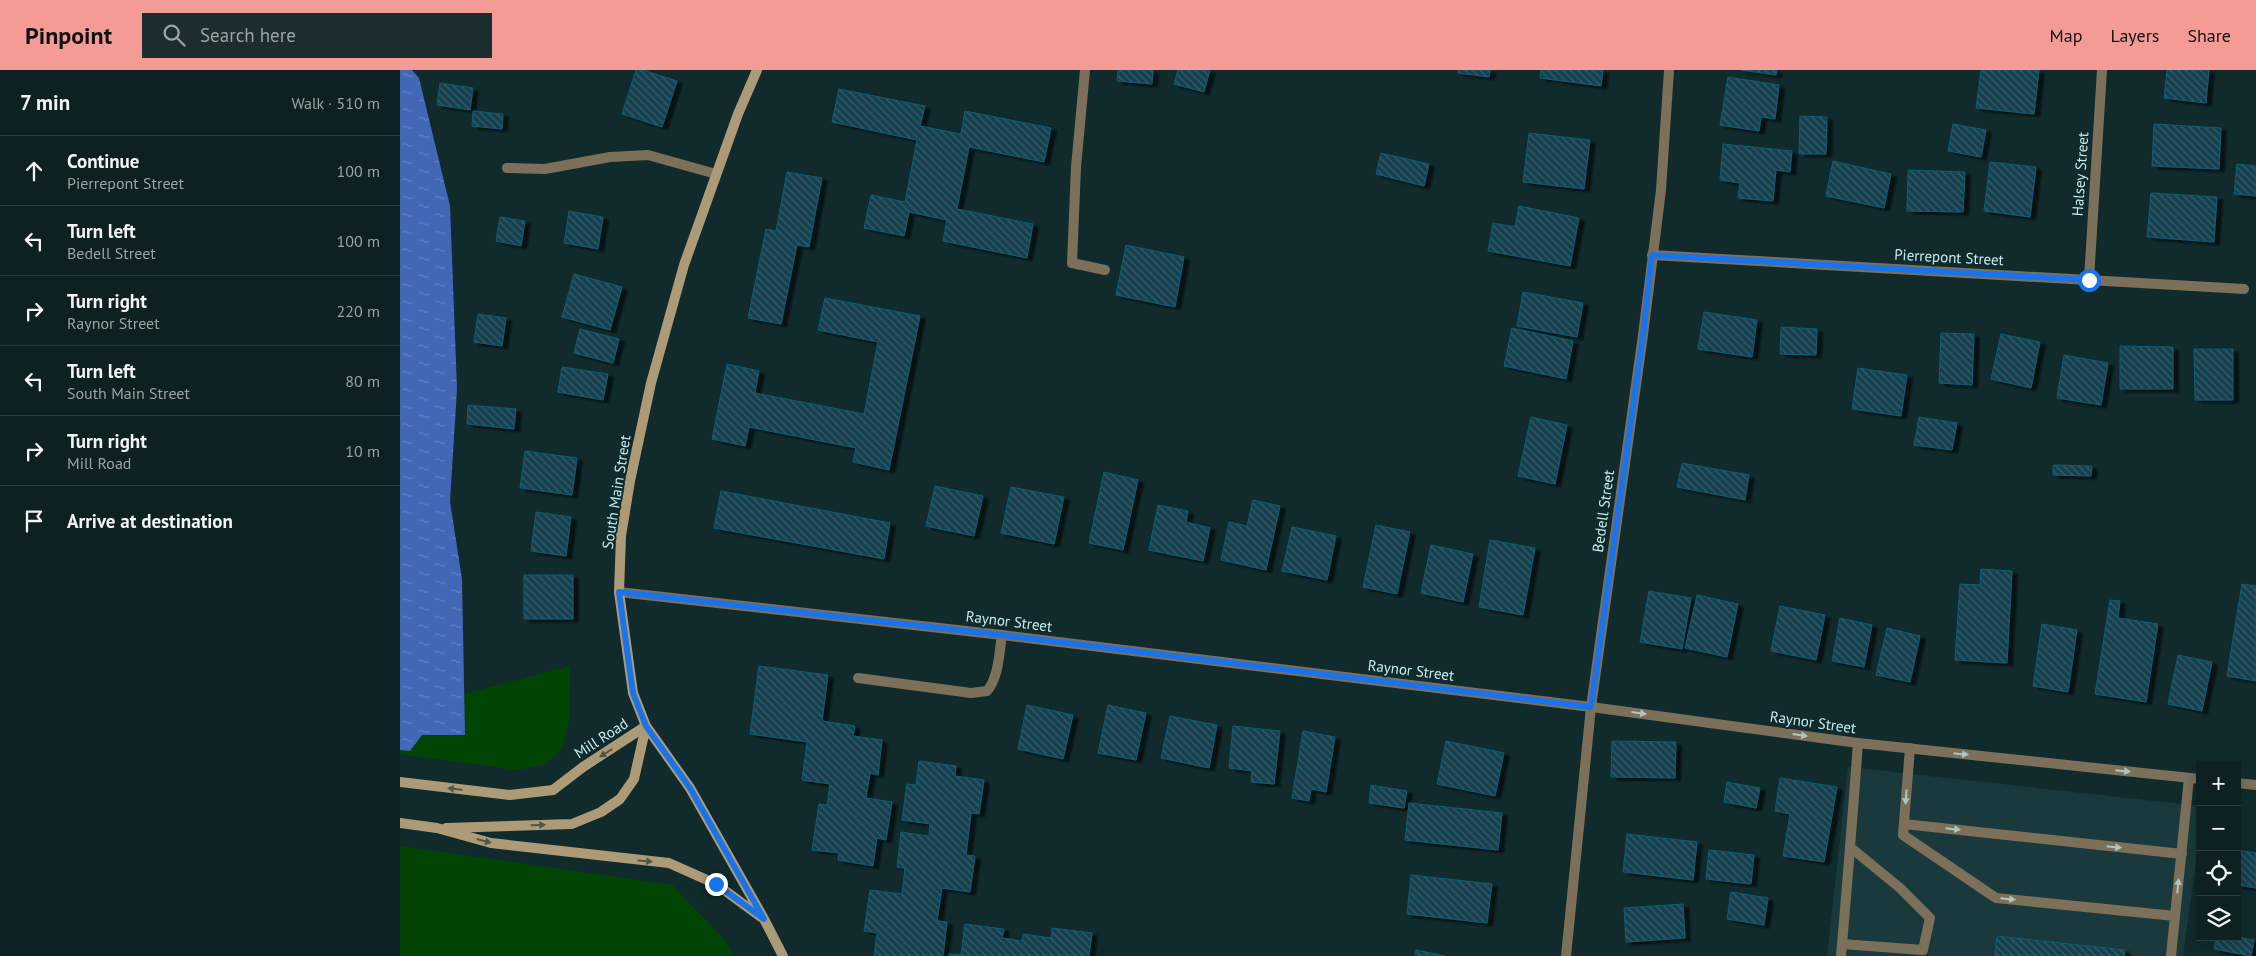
<!DOCTYPE html>
<html lang="en">
<head>
<meta charset="utf-8">
<style>
	body { margin:0; font-family:"PT Sans",sans-serif; background:#1b2d2f; color:#f1f3f6 }
	.controls { position:absolute; right:15px; bottom:15px; display:grid; overflow:hidden; border-radius:0px; box-shadow:0 2px 12px #0003 }
	.controls button { width:45px; height:45px; display:grid; place-items:center; padding:0; border:0; border-bottom:1px solid #2d3e40; background:#0d2022; color:#f1f3f6; font:25px sans-serif }
	.stop { position:absolute; width:15px; height:15px; margin:-11px; border:4px solid #1a73e8; border-radius:50%; background:#fff }
	.stop.end { background:#1a73e8; border-color:#fff; box-shadow:0 1px 5px #0008 }
	.list { margin:0; padding:0; list-style:none }
	h2 { display:flex; justify-content:space-between; align-items:center; height:65px; margin:0; padding:0 20px; font-size:21px }
	h2 small { font-size:16px; font-weight:400; color:#9aa3a5 }
	.list li { display:grid; grid-template-columns:32px 1fr auto; gap:15px; align-items:center; box-sizing:border-box; height:70px; padding:0 20px; border-top:1px solid #2d3e40 }
	.list b { display:block; font-size:19px; white-space:nowrap }
	.list p { margin:0; font-size:16px; white-space:nowrap; color:#9aa3a5 }
	.list em { font-size:16px; font-style:normal; color:#9aa3a5 }
	.icon { flex:none; width:28px; height:28px; fill:none; stroke:currentColor; stroke-width:2; stroke-linecap:round; stroke-linejoin:round }
	.map { position:relative; flex:none; width:1856px; height:886px; overflow:hidden }
	header { display:flex; align-items:center; gap:30px; box-sizing:border-box; height:70px; padding:0 25px; background:#f59b96; color:#111 }
	header strong { font-size:24px }
	nav { display:flex; gap:28px; margin-inline-start:auto; font-size:18px }
	.search { width:350px; height:45px; background:#1b2d2f; display:flex; align-items:center; gap:12px; box-sizing:border-box; padding:0 18px; border-radius:0px; color:#9aa3a5; font-size:19px }
	main { display:flex }
	aside { flex:1; background:#0d2022 }
	.map>svg:first-child { display:block }
</style>
</head>
<body>
<header>
<strong>Pinpoint</strong>
<div class="search"><svg class="icon" aria-label="search" viewBox="0 0 24 24"><circle cx="10" cy="10" r="6"/><path d="M15 15l6 6"/></svg>Search here</div>
<nav><a>Map</a><a>Layers</a><a>Share</a></nav>
</header>
<main>
<aside>
<h2>7 min<small>Walk · 510 m</small></h2>
<ul class="list">
<li><svg class="icon" aria-label="ahead" viewBox="0 0 24 24"><path d="M12 20V5M6 11l6-6 6 6"/></svg><div><b>Continue</b><p>Pierrepont Street</p></div><em>100 m</em></li>
<li><svg class="icon" aria-label="left" viewBox="0 0 24 24"><path d="M17 20v-9H6M10 6l-5 5 5 5"/></svg><div><b>Turn left</b><p>Bedell Street</p></div><em>100 m</em></li>
<li><svg class="icon" aria-label="right" viewBox="0 0 24 24"><path d="M7 20v-9h11M14 6l5 5-5 5"/></svg><div><b>Turn right</b><p>Raynor Street</p></div><em>220 m</em></li>
<li><svg class="icon" aria-label="left" viewBox="0 0 24 24"><path d="M17 20v-9H6M10 6l-5 5 5 5"/></svg><div><b>Turn left</b><p>South Main Street</p></div><em>80 m</em></li>
<li><svg class="icon" aria-label="right" viewBox="0 0 24 24"><path d="M7 20v-9h11M14 6l5 5-5 5"/></svg><div><b>Turn right</b><p>Mill Road</p></div><em>10 m</em></li>
<li><svg class="icon" aria-label="arrive" viewBox="0 0 24 24"><path d="M6 21V4h12l-3 4 3 4H6"/></svg><div><b>Arrive at destination</b></div></li>
</ul>
</aside>
<div class="map">
<svg width="1856" height="886" viewBox="0 0 1856 886">
	<defs>
		<pattern id="water-ripples" width="26" height="14" patternUnits="userSpaceOnUse" patternTransform="scale(1.25)"><rect width="26" height="14" fill="#4267b6"/><path d="M2 4q2-2 4 0t4 0M15 11q2-2 4 0t4 0" fill="none" stroke="#6484c4"/></pattern>
		<pattern id="building-back-hatch" width="6" height="6" patternUnits="userSpaceOnUse" patternTransform="scale(1.25)"><rect width="6" height="6" fill="#16414f"/><path d="M-1 5l2 2M0 0l6 6M5-1l2 2" fill="none" stroke="#365d69"/></pattern>
		<filter id="shadow"><feDropShadow dx="5.5" dy="3" stdDeviation="1" flood-color="#0009"/></filter>
	</defs>
	<rect width="100%" height="100%" fill="#112b2d"/>
	<path fill="#1a393c" d="M1448,697L1800,736V763L1783,886H1427Z"/>
	<path fill="#014505" d="M170,596L169,651L162,679L145,694L117,700L0,684V680L10,681L22,665H65L64,624Z
		M0,776L272,815L326,871L334,886H0Z"/>
	<path fill="url(#water-ripples)" d="M0,0H12L19,8L50,136L57,319L50,432L62,509L65,665H22L10,681L0,680Z"/>
	<path fill="url(#building-back-hatch)" stroke="#0a5e76" filter="url(#shadow)" d="M236,0H243L277,11L262,57L222,44Z
		M718,0H753L752,14L717,11Z
		M778,0H810L804,22L774,14Z
		M1058,0H1090L1089,7L1058,3Z
		M1141,0H1203L1201,16L1140,8Z
		M1341,0H1377L1376,5Z
		M1581,0H1639L1634,44L1576,38Z
		M1767,0H1809L1806,33L1764,28Z
		M1328,7L1379,15L1375,49L1361,47L1359,61L1320,55Z
		M40,13L73,18L70,40L37,35Z
		M439,19L525,36L520,56L561,64L565,41L651,58L644,92L569,77L557,139L633,154L627,188L543,171L547,150L509,142L504,166L464,158L471,125L505,132L517,70L432,52Z
		M73,41L103,44L102,59L72,56Z
		M1400,46L1427,47L1426,84H1399Z
		M1553,54L1586,60L1581,87L1548,81Z
		M1754,54L1821,58L1819,99L1752,96Z
		M1129,63L1190,70L1184,119L1123,112Z
		M1323,74L1392,81L1390,102L1376,100L1373,131L1338,128L1340,113L1320,110Z
		M981,83L1029,94L1024,116L976,104Z
		M1433,91L1491,104L1484,138L1426,126Z
		M1590,92L1636,97L1630,147L1584,141Z
		M1837,94L1856,96V126L1834,124Z
		M1508,100L1565,102L1563,142L1507,141Z
		M387,102L422,108L409,177L397,175L381,254L348,248L366,159L376,161Z
		M1751,123L1817,127L1814,172L1747,167Z
		M1119,136L1179,148L1170,196L1088,181L1093,153L1115,157Z
		M169,141L203,147L198,179L164,173Z
		M100,147L125,151L121,176L96,171Z
		M726,175L784,187L775,237L716,225Z
		M174,204L222,217L210,260L162,247Z
		M1123,222L1183,233L1177,267L1117,256Z
		M425,228L520,246L489,400L453,392L456,378L349,357L345,376L312,369L327,294L359,301L355,323L464,344L478,272L418,260Z
		M1304,242L1357,250L1352,287L1298,279Z
		M78,244L106,248L102,276L74,272Z
		M1381,257L1417,259L1416,285L1380,284Z
		M1112,258L1173,271L1166,309L1104,296Z
		M180,259L219,269L213,293L174,283Z
		M1541,263L1574,264L1572,315L1539,313Z
		M1601,264L1640,272L1631,318L1591,309Z
		M1720,276L1773,277V319H1720Z
		M1794,279H1833V330H1795Z
		M1664,285L1708,293L1701,335L1657,328Z
		M162,297L208,304L203,330L158,322Z
		M1458,298L1507,305L1501,346L1452,339Z
		M68,335L116,339L114,359L67,354Z
		M1131,347L1167,355L1155,414L1118,406Z
		M1519,347L1557,353L1552,380L1514,375Z
		M125,381L177,388L172,425L120,418Z
		M1282,393L1349,405L1345,430L1277,417Z
		M1653,395L1692,396L1691,406L1653,405Z
		M704,402L738,410L723,480L689,473Z
		M535,416L583,426L574,466L526,456Z
		M611,417L664,427L654,474L601,463Z
		M321,421L490,453L484,489L314,458Z
		M853,430L880,436L866,500L821,490L829,452L847,456Z
		M758,435L788,441L786,452L810,458L803,491L749,480Z
		M136,442L171,447L166,486L131,481Z
		M976,455L1010,462L997,524L963,517Z
		M892,457L936,466L927,510L882,501Z
		M1090,470L1135,478L1123,545L1079,537Z
		M1031,475L1073,484L1063,532L1021,523Z
		M1581,499L1612,501L1607,593L1555,590L1560,514L1580,515Z
		M124,505H173V549H124Z
		M1842,514L1856,516V611L1827,606Z
		M1249,521L1291,528L1282,579L1240,572Z
		M1297,525L1338,534L1327,587L1285,578Z
		M1710,530L1720,531L1718,548L1758,554L1746,632L1695,624Z
		M1380,536L1425,545L1416,590L1371,581Z
		M1440,548L1472,555L1464,597L1432,591Z
		M1642,554L1677,560L1668,622L1633,616Z
		M1487,558L1520,566L1510,612L1476,605Z
		M1778,585L1812,592L1802,641L1768,634Z
		M359,596L428,605L422,651L455,656L453,666L482,670L478,705L470,703L466,728L492,732L486,770L477,768L473,796L438,790L439,783L412,780L419,734L427,735L430,714L402,710L407,672L350,664Z
		M627,635L673,645L663,689L618,679Z
		M708,635L746,643L736,690L698,683Z
		M770,646L817,655L809,698L761,688Z
		M833,656L880,661L874,714L851,712L852,701L829,698Z
		M903,661L935,667L926,722L911,719L909,731L892,728Z
		M1046,671L1104,683L1095,726L1037,714Z
		M1212,671L1276,672L1275,708L1211,707Z
		M519,691L556,696L555,706L584,710L579,744L571,743L566,785L575,786L570,822L542,818L537,851L547,852L543,886H474L477,863L464,861L470,820L502,824L505,798L497,797L501,762L529,766L530,754L502,750L507,714L516,715Z
		M1380,708L1437,717L1424,792L1383,786L1390,744L1375,741Z
		M1327,712L1360,718L1356,738L1324,732Z
		M971,715L1007,721L1004,738L969,733Z
		M1009,733L1102,743L1098,780L1005,770Z
		M1227,764L1297,772L1293,810L1223,802Z
		M1309,780L1354,785L1351,814L1306,809Z
		M1837,780L1856,783V818L1837,815Z
		M1011,805L1092,814L1087,853L1007,844Z
		M1331,822L1368,828L1364,855L1327,849Z
		M1283,834L1285,868L1226,872L1224,838Z
		M565,854L604,859L602,868L622,871L623,864L651,868L652,858L692,863L689,886H549V884L561,885Z
		M1597,866L1725,880L1724,886H1595Z
		M1816,867H1837L1854,870L1851,886L1814,879Z
		M1016,880L1045,886H1015Z"/>
	<g fill="none" stroke-linecap="round" stroke-linejoin="round">
		<path stroke="#7c705a" stroke-width="10" d="M685,0L676,97L672,193L705,200
			M107,98L145,99L210,87L248,85L316,104
			M458,608L571,623L587,621C599,607 599,583 602,565
			M1510,678L1503,765L1596,828L1775,846L1789,708
			M1504,754L1782,784
			M1450,777L1500,818L1530,848L1523,880L1442,874C1448,807 1453,740 1458,673
			M1441,886L1442,874
			M1771,886L1775,846"/>
		<path stroke="#7c705a" stroke-width="10" d="M1252,185L1844,219
			M1689,209L1702,0
			M219,522L602,565L1191,637L1458,673L1800,709
			M1837,713L1856,715"/>
		<path stroke="#7c705a" stroke-width="10" d="M1166,886L1191,637L1243,265L1261,120L1269,0"/>
		<path stroke="#ad9a76" stroke-width="10" d="M357,0L338,44L284,195L251,313L230,411L221,466L219,522L233,623L246,656L290,718L364,849L383,886
			M0,712L110,725L153,720L183,697L246,656
			M0,753L37,758L91,773L269,793L316,814L361,847
			M46,758L172,754L201,742L220,729L234,709L246,656"/>
	</g>
	<defs><path id="oneway-solid" d="M-6-.8H1V-3.2L6.5 0L1 3.2V.8H-6Z" transform="scale(1.25)"/></defs>
	<g fill="#aec6c2">
		<use href="#oneway-solid" transform="translate(1239 643) rotate(8)"/>
		<use href="#oneway-solid" transform="translate(1400 665) rotate(8)"/>
		<use href="#oneway-solid" transform="translate(1561 684) rotate(6)"/>
		<use href="#oneway-solid" transform="translate(1723 701) rotate(6)"/>
		<use href="#oneway-solid" transform="translate(1506 727) rotate(94)"/>
		<use href="#oneway-solid" transform="translate(1553 759) rotate(6)"/>
		<use href="#oneway-solid" transform="translate(1714 777) rotate(6)"/>
		<use href="#oneway-solid" transform="translate(1778 816) rotate(-84)"/>
		<use href="#oneway-solid" transform="translate(1608 829) rotate(6)"/>
	</g>
	<g fill="#4f574a">
		<use href="#oneway-solid" transform="translate(206 683) rotate(148)"/>
		<use href="#oneway-solid" transform="translate(55 719) rotate(-173)"/>
		<use href="#oneway-solid" transform="translate(138 755) rotate(-1)"/>
		<use href="#oneway-solid" transform="translate(84 771) rotate(15)"/>
		<use href="#oneway-solid" transform="translate(245 791) rotate(6)"/>
	</g>
	<g fill="none" stroke-linecap="round" stroke-linejoin="round">
		<path stroke="#1a73e8" stroke-width="6" d="M316,814L364,849L290,718L246,656L233,623L219,522L602,565L1191,637L1243,265L1252,185L1689,210"/>
	</g>
	<g text-anchor="middle" dominant-baseline="central" stroke-width="4" stroke-linejoin="round" paint-order="stroke">
		<g font-size="15" fill="#c4ebee" stroke="#112b2d">
			<text transform="translate(1680 104) rotate(-86)">Halsey Street</text>
			<text transform="translate(1549 187) rotate(3)">Pierrepont Street</text>
			<text transform="translate(216 422) rotate(-81)">South Main Street</text>
			<text transform="translate(1203 441) rotate(-82)">Bedell Street</text>
			<text transform="translate(609 551) rotate(7)">Raynor Street</text>
			<text transform="translate(1011 600) rotate(7)">Raynor Street</text>
			<text transform="translate(1413 652) rotate(8)">Raynor Street</text>
			<text transform="translate(201 668) rotate(-33)">Mill Road</text>
		</g>
	</g>
</svg>
<div class="controls">
<button>+</button>
<button>−</button>
<button><svg class="icon" aria-label="locate" viewBox="0 0 24 24"><circle cx="12" cy="12" r="6"/><path d="M12 2v4M12 18v4M2 12h4M18 12h4"/></svg></button>
<button><svg class="icon" aria-label="layers" viewBox="0 0 24 24"><path d="M12 4l9 5-9 5-9-5zM3 14l9 5 9-5"/></svg></button>
</div>
<div class="stop" style="left:1689px;top:210px"></div>
<div class="stop end" style="left:316px;top:814px"></div>
</div>
</main>
</body>
</html>
